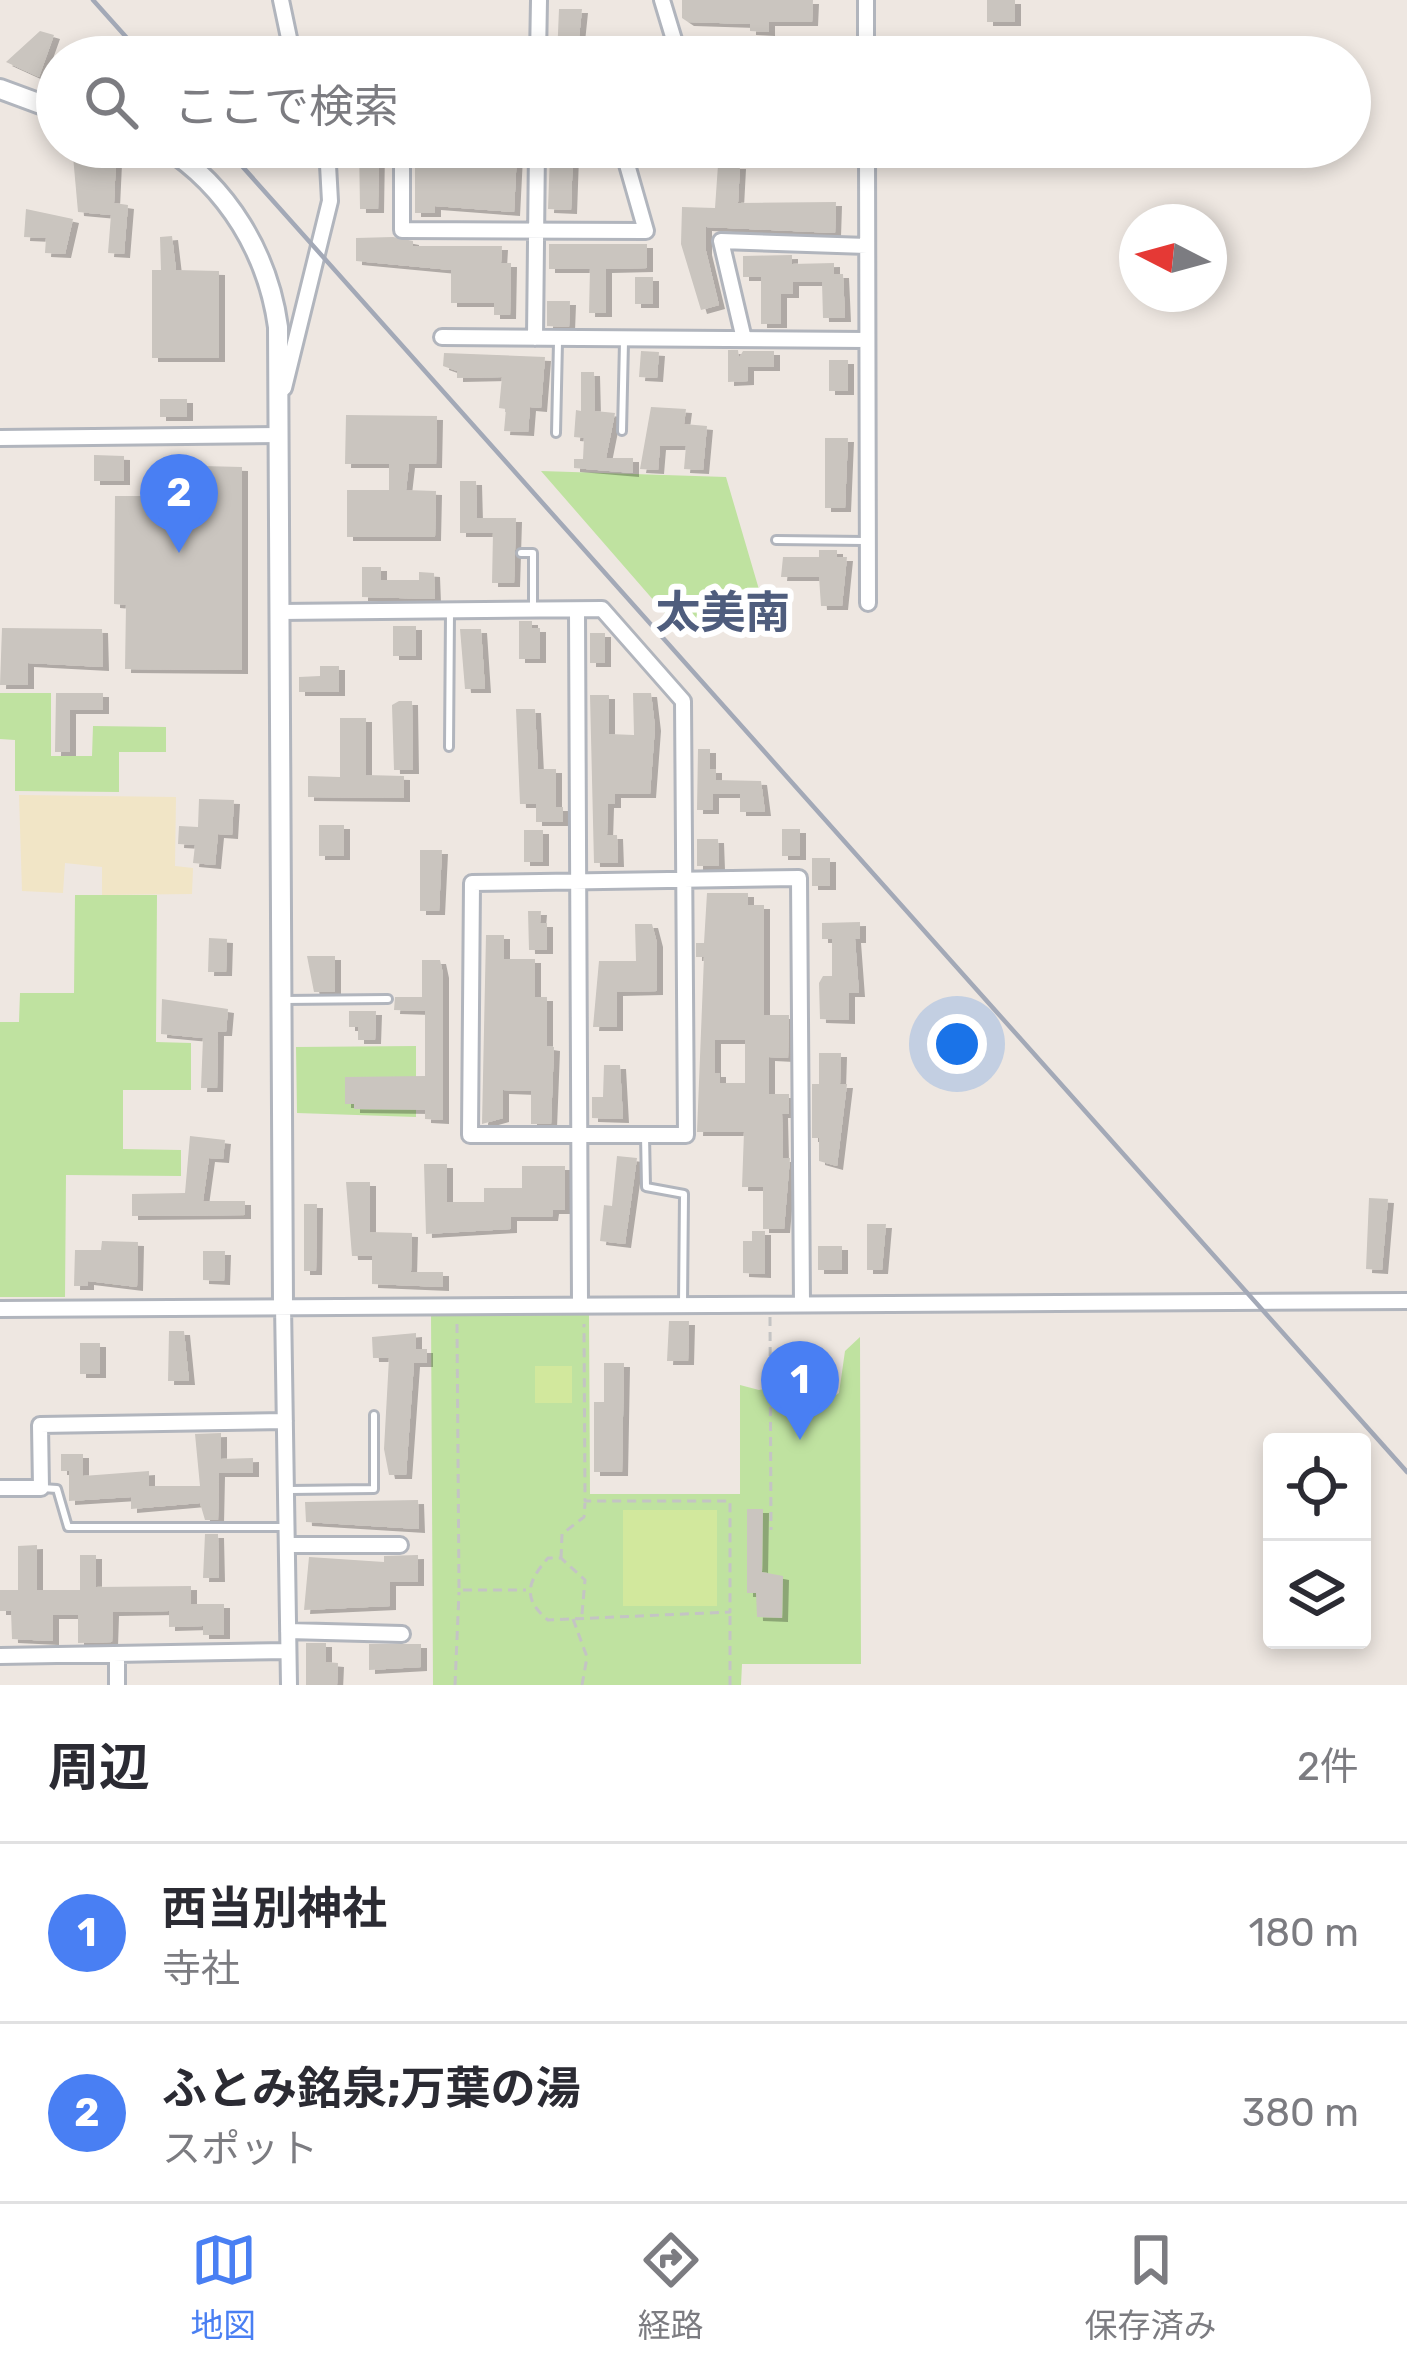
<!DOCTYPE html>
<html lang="ja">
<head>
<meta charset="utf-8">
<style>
	body { margin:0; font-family:Rubik,"Noto Sans JP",sans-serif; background:#f7f7f7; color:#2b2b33 }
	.controls { position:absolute; right:36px; bottom:36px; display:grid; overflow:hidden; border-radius:12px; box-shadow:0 6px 18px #0003 }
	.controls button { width:108px; height:108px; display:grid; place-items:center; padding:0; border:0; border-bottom:3px solid #e1e1e2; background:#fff; color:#2b2b33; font:60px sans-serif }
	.compass { position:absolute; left:1119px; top:204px; width:108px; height:108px; border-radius:50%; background:#fff; box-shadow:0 6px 18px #0003; rotate:276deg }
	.you { position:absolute; left:957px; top:1044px; width:42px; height:42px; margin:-30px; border:9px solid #fff; border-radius:50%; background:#1a73e8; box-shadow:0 0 0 18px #1a73e833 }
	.badge { display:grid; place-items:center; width:78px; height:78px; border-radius:50%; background:#497ff3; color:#fff; font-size:39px; font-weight:700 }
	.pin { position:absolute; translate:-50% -99px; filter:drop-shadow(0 3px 6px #0008) }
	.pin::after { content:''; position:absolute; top:63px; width:42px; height:36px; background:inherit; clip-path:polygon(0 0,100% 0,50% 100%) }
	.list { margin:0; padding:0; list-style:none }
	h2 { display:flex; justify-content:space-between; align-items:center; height:156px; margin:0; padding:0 48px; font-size:51px }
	h2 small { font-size:39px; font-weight:400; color:#7c7c81 }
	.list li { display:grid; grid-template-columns:78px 1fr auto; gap:36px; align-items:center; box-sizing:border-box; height:180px; padding:0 48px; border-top:3px solid #e1e1e2 }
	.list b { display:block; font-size:45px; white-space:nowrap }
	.list p { margin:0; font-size:39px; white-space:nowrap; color:#7c7c81 }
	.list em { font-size:39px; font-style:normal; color:#7c7c81 }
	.icon { flex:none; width:66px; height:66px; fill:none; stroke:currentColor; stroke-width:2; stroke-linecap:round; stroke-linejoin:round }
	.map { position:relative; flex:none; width:1407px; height:1685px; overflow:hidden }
	.search { position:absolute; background:#fff; box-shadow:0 6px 18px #0003; left:36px; right:36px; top:36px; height:132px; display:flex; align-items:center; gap:30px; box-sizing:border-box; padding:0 42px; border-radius:66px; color:#7c7c81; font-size:45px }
	.sheet { height:516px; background:#fff }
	nav { display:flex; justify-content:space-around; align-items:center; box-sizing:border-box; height:168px; border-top:3px solid #e1e1e2; background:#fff; font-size:33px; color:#7c7c81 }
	nav a { display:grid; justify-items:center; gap:6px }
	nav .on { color:#497ff3 }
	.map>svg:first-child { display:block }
</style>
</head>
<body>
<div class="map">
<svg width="1407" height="1685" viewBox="0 0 1407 1685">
	<defs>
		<filter id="shadow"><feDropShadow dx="6" dy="4" stdDeviation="0" flood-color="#0004"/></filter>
	</defs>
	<rect width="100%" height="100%" fill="#eee7e1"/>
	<path fill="#bfe2a0" d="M541,471L726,477L765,610L721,621L669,618Z
		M0,693H51V756H92L93,726L166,727V752H119V792L15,791V740L0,739Z
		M75,895H157L156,1042L191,1043V1090H123V1149L181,1150V1176L66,1175L65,1297H0V1022H19L20,993H74Z
		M416,1046V1117L297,1113L296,1047Z
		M431,1313H589L590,1494H740V1385L759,1390L782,1385L784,1401L800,1420L839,1393L845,1351L860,1337L861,1664H742L741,1685H433Z"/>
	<path fill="#f1e5c6" d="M19,795L176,797L175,866L193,868L192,894L102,895V867L65,863L63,893L22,891Z"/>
	<path fill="#d2e89d" d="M535,1366H572V1403H535Z
		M623,1510H717V1606H623Z"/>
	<path fill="#cac5bf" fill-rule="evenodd" filter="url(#shadow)" d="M682,0H813L812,22H769V32L750,31V24L688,22L682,18Z
		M987,0H1015V22H987Z
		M559,9H582L577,57H557Z
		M40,31L54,35L39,77L6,62Z
		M359,147H379L378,209H360Z
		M415,151H429V159L517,153L514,212L435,206V213H415Z
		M550,153H573L571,210L548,209Z
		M73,156L116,160L114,203L128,205L124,254L108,253L111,215L78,212Z
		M718,165H740L738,203L836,202L835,233L706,227V251L719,305L701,310L681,244L682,207L715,208Z
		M26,209L73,219L65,254L45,253L46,238L24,237Z
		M172,236L176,270L219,271V358H152V270H161L160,237Z
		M393,237L413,241V246H502L501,263H511L510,315H494V303H451V270L356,261V238Z
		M549,244H647V268L606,269V313H589L590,269H549Z
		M792,255V264L834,263V274H843L845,318H823L822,282H793V294H781V324H761V277H743V256Z
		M635,277H653V304H635Z
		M547,301H570L569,327L547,326Z
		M728,350H738L739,358L743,351H774V367H748V381L728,382Z
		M641,351L659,352L657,378L639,377Z
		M444,353L545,357L541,408L530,407L528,432L504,431L506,409L499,408L502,377L457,378V371L443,366Z
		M829,360H848V391H829Z
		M581,372H594L595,411L615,413L606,458H633V473L574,468V459H583L584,438L574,437L576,410L581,411Z
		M160,399H187V417H160Z
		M651,407L686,409L684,424L707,426L703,470L684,469L686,446H660L658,470L640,469Z
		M346,415L437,416L436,464H409L406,490L436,491L435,537H347V490H389V464H345Z
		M825,438H848L845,508H825Z
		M94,455L124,456V481H94Z
		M203,466L242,467V670L125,669L126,605L114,604L115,496H156L155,517H203Z
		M460,481H476L477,518H516L514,583H492L493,533H460Z
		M819,550H837V557H847L842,606H821L819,577H781L783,557H819Z
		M362,567H381V580H419V572L434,573L435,599L362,597Z
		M519,621H532V628H540V659H519Z
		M393,626H416V656H393Z
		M2,628L102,629L103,667L28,663V685H0Z
		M460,629H481L485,689H465Z
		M590,633H605V663H590Z
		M320,666H339V692H299V677L320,676Z
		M56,693H103V710H70V752H55Z
		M633,693H651L655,727L650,794H615V804H608L607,835H617L618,863H594L590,695H609V734L634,735Z
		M399,701H412L413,770H394L392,705Z
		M516,709H535L538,769H556V807H563V822H536V804H520Z
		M340,718H366V775L404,776V798L308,797V776L340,777Z
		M698,749H710V769H716V780L761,781L765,812H740V794H713V810H697Z
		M199,799L234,800L232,835L218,834L215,865L193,863L195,845L178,844L179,826L198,827Z
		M319,825H344V856H319Z
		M782,829H800V856H782Z
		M524,830H543V862H524Z
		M697,839H718L719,866H697Z
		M420,850H442L439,911H420Z
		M812,858H830V886H812Z
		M707,893H748V905H764V1015H789L788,1058L769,1057V1094H789V1114H782L783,1158H790L784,1229H763V1187H742L744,1132H697L704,957H696V943H704ZM715,1040H745V1083H720V1073H715Z
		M528,911H541L540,923H547V950H529Z
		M860,922V939H855L859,993H849V1020L820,1019L819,983L823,976H832V939H822V923Z
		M635,924H652L657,943V991L617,992V1027H593L599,961H636Z
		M486,935H504V959H535V997H547V1046L554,1047L551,1124H531V1091L503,1090V1118L482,1124Z
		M209,938L227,939L226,972H208Z
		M307,956H335V992H314Z
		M422,960H440L443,974V1120L425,1119V1110L354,1109V1104H345V1077L425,1076V1011L394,1010L395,997H422Z
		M162,999L228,1009L226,1032H218L217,1088H201L203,1038L161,1034Z
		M349,1011H376L375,1040H358V1027H349Z
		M819,1053H841L840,1084H847L837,1166L819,1161V1138H812V1084H819Z
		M604,1065H620L623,1119L592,1118V1097H603Z
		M190,1136L225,1140L223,1159L209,1158L203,1201H245V1215L132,1216V1194L185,1193Z
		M617,1156L637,1158L625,1244L600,1241L604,1205L612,1206Z
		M424,1164H447V1202H484V1188H522V1166H565V1210H553L552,1217H511V1229L426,1234Z
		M346,1182H370V1232L412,1233L411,1272H443V1287L372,1284V1256H352Z
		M1369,1198L1388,1199L1382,1270L1366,1269Z
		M304,1204H317L316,1271H304Z
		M867,1224H886L882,1270H867Z
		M752,1231H765V1274L743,1273V1241H752Z
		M102,1241L138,1242L137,1287L88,1281V1286H74L75,1250H101Z
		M818,1246H842V1270H818Z
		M203,1251H225L224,1281L203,1280Z
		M669,1321H689L688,1361H667Z
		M169,1331H184L189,1381H168Z
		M416,1333V1349H427V1363H414L406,1475H389L384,1449L389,1358H373L372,1337Z
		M80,1343H100V1374H80Z
		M604,1363H624L622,1472H594V1402H604Z
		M221,1433V1459L253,1458V1473H219L218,1520H205L200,1503L131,1509V1497L69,1501V1471H61V1454H83V1476L149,1471V1486H200L195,1434Z
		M418,1500L419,1529L306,1522L305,1502Z
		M747,1509H763L762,1572L783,1576L782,1618L757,1617L756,1593H747Z
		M205,1534H218L219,1578H203Z
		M37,1545V1590H80V1555H96V1587L191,1586V1604H224V1635H203V1626L169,1627V1611L113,1612L112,1642L78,1643V1615H53V1641L12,1639L11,1611H0V1590H18V1546Z
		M418,1555V1582H390V1606L304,1610L309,1557L384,1562V1556Z
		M306,1643H326V1662L338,1663L337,1685H306Z
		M369,1644H421V1667L369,1670Z"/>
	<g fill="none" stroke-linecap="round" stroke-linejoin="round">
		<defs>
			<path id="lane" d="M622,431L624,342
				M556,433L558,342
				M776,540L864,541
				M521,553H533V606
				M449,747L450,613
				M284,1000L388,999
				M645,1135L646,1187L684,1194L683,1304
				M42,1488L57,1489L68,1527H283
				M290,1490L374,1489V1415"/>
			<path id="street" d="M281,0L293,57
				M662,0L678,53
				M866,0V57
				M677,49L866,52
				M292,52H538
				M538,57L539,0
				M402,147V230L646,231L622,147
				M704,147L705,152L867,157
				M867,147L868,603
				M442,337L867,340
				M535,338L537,147
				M744,339L721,241L867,246
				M284,388L330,201L327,147
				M0,438L279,435
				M577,610L580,1304
				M279,612L602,609L683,701L686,1135H470L472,883L799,878L802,1304
				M283,1305L289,1685
				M0,1309L1407,1301
				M0,1488H41L40,1425L285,1421
				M287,1545H400
				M288,1631L402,1634
				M0,1656L288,1651
				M117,1685V1655"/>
			<path id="secondary" d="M0,89L57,110
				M165,147C228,187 268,254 278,327L283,1305"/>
		</defs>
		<use href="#lane" stroke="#b1b5bd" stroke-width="12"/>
		<use href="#street" stroke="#b1b5bd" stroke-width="20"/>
		<use href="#secondary" stroke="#b1b5bd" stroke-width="24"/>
		<path stroke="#c4c4c4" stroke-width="3" stroke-dasharray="9 6" stroke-linecap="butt" d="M770,1317L771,1530
			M457,1324L459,1590H526
			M561,1558L562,1534L584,1517L585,1503
			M582,1614L585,1580L561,1558H548C528,1581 521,1598 548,1620L730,1612V1501H585L584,1324
			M573,1619L587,1657L582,1685
			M455,1685L459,1592
			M730,1685V1615"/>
		<use href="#lane" stroke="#fff" stroke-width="6"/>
		<use href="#street" stroke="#fff" stroke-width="14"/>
		<use href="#secondary" stroke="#fff" stroke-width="18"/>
		<path stroke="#a3a9b7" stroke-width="4.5" d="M93,0L144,57
			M225,147L1407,1472"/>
	</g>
	<g text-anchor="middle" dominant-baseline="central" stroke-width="12" stroke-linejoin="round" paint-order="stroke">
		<g font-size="45" font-weight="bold" fill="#4f5d7d" stroke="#fff">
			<text x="723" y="612">太美南</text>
		</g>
	</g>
</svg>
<div class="controls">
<button><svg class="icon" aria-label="locate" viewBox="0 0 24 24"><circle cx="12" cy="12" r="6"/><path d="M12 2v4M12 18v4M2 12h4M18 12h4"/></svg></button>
<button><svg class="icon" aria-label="layers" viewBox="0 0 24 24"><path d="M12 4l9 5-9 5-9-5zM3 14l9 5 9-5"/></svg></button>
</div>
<svg class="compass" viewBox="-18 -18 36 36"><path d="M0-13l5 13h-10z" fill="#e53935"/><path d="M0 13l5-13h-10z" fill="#7c7c81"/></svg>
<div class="you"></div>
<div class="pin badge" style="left:800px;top:1440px">1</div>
<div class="pin badge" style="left:179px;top:553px">2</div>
<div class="search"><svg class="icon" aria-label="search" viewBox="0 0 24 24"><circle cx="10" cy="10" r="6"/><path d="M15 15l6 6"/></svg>ここで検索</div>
</div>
<section class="sheet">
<h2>周辺<small>2件</small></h2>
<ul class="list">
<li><span class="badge">1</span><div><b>西当別神社</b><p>寺社</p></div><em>180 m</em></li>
<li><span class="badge">2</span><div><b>ふとみ銘泉;万葉の湯</b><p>スポット</p></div><em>380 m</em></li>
</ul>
</section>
<nav>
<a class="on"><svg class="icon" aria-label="map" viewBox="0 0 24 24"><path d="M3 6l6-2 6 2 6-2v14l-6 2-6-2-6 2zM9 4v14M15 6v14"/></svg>地図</a>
<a><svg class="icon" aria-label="directions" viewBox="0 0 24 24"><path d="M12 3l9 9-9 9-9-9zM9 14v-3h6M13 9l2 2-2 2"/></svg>経路</a>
<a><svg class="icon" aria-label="saved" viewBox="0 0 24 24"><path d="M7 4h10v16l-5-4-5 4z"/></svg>保存済み</a>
</nav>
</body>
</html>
